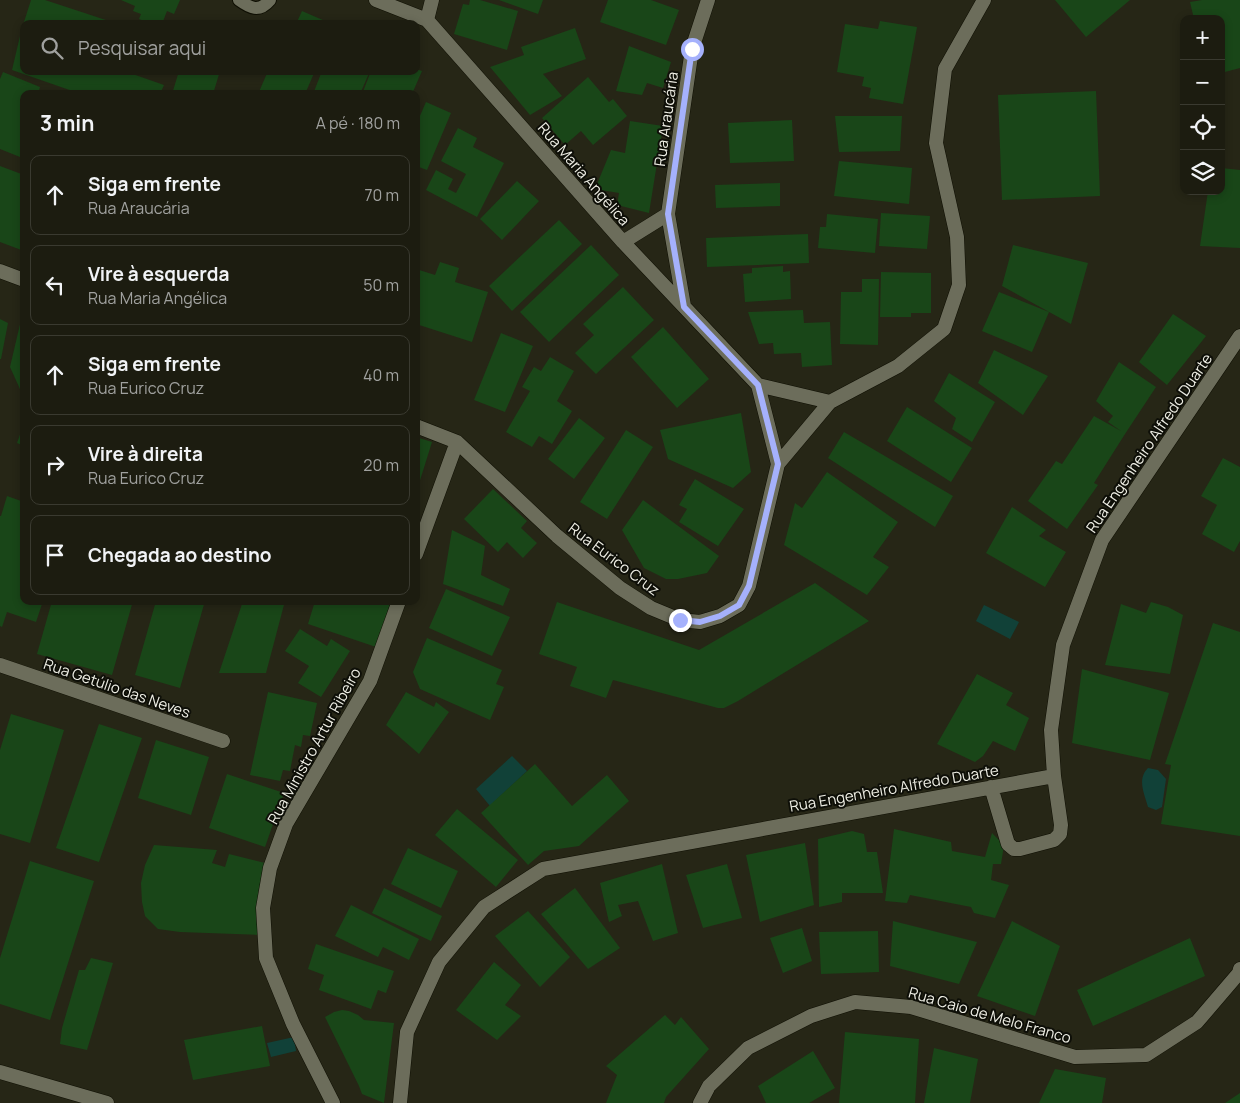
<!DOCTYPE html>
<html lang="pt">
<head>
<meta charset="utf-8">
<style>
	body { margin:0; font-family:Manrope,sans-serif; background:#29291e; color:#f1f3f6 }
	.controls { position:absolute; right:15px; top:15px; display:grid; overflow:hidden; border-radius:10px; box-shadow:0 2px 8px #0003 }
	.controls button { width:45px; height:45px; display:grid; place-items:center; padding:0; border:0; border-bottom:1px solid #3a3a30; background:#1c1c10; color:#f1f3f6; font:25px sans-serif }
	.stop { position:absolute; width:15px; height:15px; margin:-11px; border:4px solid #a5b1fc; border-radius:50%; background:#fff }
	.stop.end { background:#a5b1fc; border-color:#fff; box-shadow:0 1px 5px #0008 }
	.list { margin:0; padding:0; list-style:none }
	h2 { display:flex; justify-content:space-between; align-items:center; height:65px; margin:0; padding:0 20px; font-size:21px }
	h2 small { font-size:16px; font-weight:400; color:#a0a19f }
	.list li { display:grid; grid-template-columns:32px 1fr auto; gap:15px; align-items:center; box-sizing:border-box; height:80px; margin:0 10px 10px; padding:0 10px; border:1px solid #3a3a30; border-radius:10px }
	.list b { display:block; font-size:19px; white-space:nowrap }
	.list p { margin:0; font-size:16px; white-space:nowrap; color:#a0a19f }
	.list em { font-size:16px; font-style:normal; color:#a0a19f }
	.icon { flex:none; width:28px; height:28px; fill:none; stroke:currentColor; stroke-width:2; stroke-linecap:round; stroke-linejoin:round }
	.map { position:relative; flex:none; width:1240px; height:1103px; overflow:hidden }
	.search { position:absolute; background:#1c1c10; box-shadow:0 2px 8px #0003; left:20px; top:20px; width:400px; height:55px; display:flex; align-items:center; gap:12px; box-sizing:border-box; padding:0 18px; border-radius:10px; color:#a0a19f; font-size:19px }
	.panel { position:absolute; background:#1c1c10; box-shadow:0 2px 8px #0003; left:20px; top:90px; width:400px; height:515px; border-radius:10px }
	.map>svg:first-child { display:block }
</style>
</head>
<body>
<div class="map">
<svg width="1240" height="1103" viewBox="0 0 1240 1103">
	<rect width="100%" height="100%" fill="#262616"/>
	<path fill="#114138" d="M984,605L1019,622L1010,639L976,621Z
		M512,756L527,771L490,806L476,789Z
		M1148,768L1158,770L1166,779L1162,807L1156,810L1148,807C1144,793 1137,779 1148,768Z
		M294,1037L296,1051L271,1057L267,1043Z"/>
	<path fill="#194618" d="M31,0H45L118,24H61L56,22L55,24H29L24,22Z
		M121,0H180L174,14L167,11L162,24H151L139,19L141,14L133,11L135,6Z
		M470,0H480L518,11L507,50L454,34L463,4L469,5Z
		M499,0H543L538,14Z
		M608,0H651L679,10L666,45L600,22Z
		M1055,0H1130L1086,37Z
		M1202,0H1240V68L1221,73V19H1194L1190,2Z
		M302,11L332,24H296Z
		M880,21L917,27L903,104L869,98L871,88L862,86L864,77L837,72L845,24L878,29Z
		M575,28L586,59L543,74L562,96L530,115L490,67L524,55L521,47Z
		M20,36L24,38V71H124L164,85L160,94H81L12,70Z
		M629,46L671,62L663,88L647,83L642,95L616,91Z
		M416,69L422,71L412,94H362L371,71H416Z
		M179,71H220L213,94H172Z
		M268,71H315L305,94H258Z
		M322,71H370L360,94H313Z
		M3,72L40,87L38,94H24V148L20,157L0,149V79Z
		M588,77L609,102L613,99L627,116L593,145L581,131L565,145L542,118Z
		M1096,91L1100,196L1002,200L998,95Z
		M426,102L451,113L427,170L416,166V125Z
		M835,116H902L900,151L839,152Z
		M792,120L794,161L730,163L728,123Z
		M630,121L663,126L649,213L617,205L619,193L595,189L611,150L625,153Z
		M458,128L477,138L473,147L504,163L477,217L426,190L436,170L453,179L448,189L456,193L466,174L441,161Z
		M839,161L912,168L909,204L834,196Z
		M0,166L24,175V251L0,242Z
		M1221,168L1240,170V248L1200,246L1208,191H1221Z
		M517,181L539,201L502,240L480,219Z
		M780,183V206L716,208L715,185Z
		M881,213L930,216L927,249L879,246Z
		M827,214L878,219L875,253L818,248L820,227H826Z
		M559,220L582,244L512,311L489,286Z
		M808,234L809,263L707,267L706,238Z
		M591,245L619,275L549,342L520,312Z
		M1013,245L1088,263L1071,324L1002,286Z
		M440,262L459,268L455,282L488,292L472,342L416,324V269L435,275Z
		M783,266V272L790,271L791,299L745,302L743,274L752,273V268Z
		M881,272L931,273V313H911V317H880Z
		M862,279H879L878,345L840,344L841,292H862Z
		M623,287L654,320L596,374L575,353L594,335L583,324Z
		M999,292L1049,312L1032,352L982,331Z
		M803,310L804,323L830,322L832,365L802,367L801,353L774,354L773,343L759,344L748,312Z
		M1173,314L1206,336L1167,385L1139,362Z
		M0,319L8,323L1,359H0Z
		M21,320L24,321V398L10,367Z
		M663,327L709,379L677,408L631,357Z
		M501,333L533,346L505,412L474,400Z
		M994,350L1048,376L1023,415L978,383Z
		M550,357L574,371L557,401L572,411L552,444L539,436L532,447L506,432L530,391L522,387L534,367L541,371Z
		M1119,362L1156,387L1125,434L1094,483L1098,485L1067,529L1028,501L1056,461L1062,464L1094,416L1121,431L1108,422L1113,416L1096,401Z
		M949,373L995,402L972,442L952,429L956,418L934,401Z
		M907,407L972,448L951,482L887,441Z
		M741,413L751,472L733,488L668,459L660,430Z
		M579,418L605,438L574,479L548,459Z
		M24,423V446L17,443Z
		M626,430L653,447L607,519L580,502Z
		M844,432L953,496L935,527L828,458Z
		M416,437L432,442L417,490H416Z
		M1223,458L1240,467V541L1234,552L1202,534L1217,505L1201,496Z
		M827,472L898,522L873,557L889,567L867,595L784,545L795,503L802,508Z
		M695,479L744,509L718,546L679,522L687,509L679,505Z
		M493,489L527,521L521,528L537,543L523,558L507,542L498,552L464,519Z
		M7,496L24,502V601H43L36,622L7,612L2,627L0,626V516H1Z
		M643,500L719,556L707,573L678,579H666L644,568L622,530Z
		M1012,507L1046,530L1039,536L1066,552L1045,587L986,553Z
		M452,530L485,546L481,575L510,589L503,606L443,584Z
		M815,583L869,621L738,701L724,708H718L613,680L606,698L570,686L577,667L539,654L557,602L699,650Z
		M446,589L510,617L492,656L429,628Z
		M52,601H133L112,675L37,654Z
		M156,601H205L180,688L135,675Z
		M243,601H285L266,673H219Z
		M315,601H391L376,647L308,624Z
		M1151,602L1168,607L1183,615L1170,674L1105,665L1121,604L1146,613Z
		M1213,623L1240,632V836L1161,824L1171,765L1165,764Z
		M300,629L327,646L331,639L350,651L321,697L298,683L309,666L285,651Z
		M427,638L502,670L496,684L504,687L490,720L420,689L413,672Z
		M1082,669L1169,693L1150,760L1072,743Z
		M977,674L1013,693L1006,705L1029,718L1015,751L993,741L983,756L975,762L937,744Z
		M268,692L317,703L310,736L303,735L301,747L295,745L290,771L283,770L280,781L250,775Z
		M406,692L434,707L436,702L449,712L419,754L386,725Z
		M11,714L64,730L30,843L0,834V750Z
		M99,724L142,738L99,862L56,848Z
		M156,740L209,757L191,815L138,798Z
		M535,764L572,806L607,775L629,801L579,846L544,851L528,865L481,813Z
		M227,774L284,793L265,847L209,828Z
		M457,809L518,860L496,887L435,835Z
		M894,829L951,842L952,851L985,857L992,833L1004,845L1001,864H993L991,880L1009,885L995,918L974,913L971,907L910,895L907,903L885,901Z
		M852,831L864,834L867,852H877L883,893H842V902L819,907L818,839Z
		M805,843L814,905L760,922L746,855Z
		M154,845L217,850L212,863L225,867L229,854L265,863L261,935L180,932L158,929L145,916L142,902L141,883L145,865Z
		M408,848L458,871L441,908L391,884Z
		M30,861L94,881L50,1020L0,1004V958Z
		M662,864L678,933L653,941L638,901L618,905L622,916L609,922L600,883Z
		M727,864L742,918L703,928L686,875Z
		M384,888L442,916L431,941L372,913Z
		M575,888L620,948L588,969L541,914Z
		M351,905L419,939L409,960L383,947L378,957L335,936Z
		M528,911L570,957L540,987L495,936Z
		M893,921L977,942L959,984L890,966Z
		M1012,921L1060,946L1035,1016L977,996Z
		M802,928L812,961L783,973L770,938Z
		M878,931L879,972L821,974L819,932Z
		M1190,938L1205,976L1093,1026L1077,990Z
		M316,944L394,971L386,993L378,990L371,1009L319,990L324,975L308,969Z
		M91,958L113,963L87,1050L60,1044L62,1028L79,970H85Z
		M494,962L521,985L505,1005L521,1016L497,1040L456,1010Z
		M342,1010L349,1011L358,1015L364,1020L394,1023L384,1103L362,1094L359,1086L325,1017L334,1012Z
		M665,1015L675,1025L681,1017L709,1049L666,1097L664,1103H606L617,1075L606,1066Z
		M262,1026L270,1066L193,1080L184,1040Z
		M845,1032L919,1039L915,1103H839Z
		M934,1048L978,1059L970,1103H924Z
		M813,1051L835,1088L809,1103H766L758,1086Z
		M1055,1069L1106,1078L1102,1103H1039Z
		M1240,1093V1103H1225Z"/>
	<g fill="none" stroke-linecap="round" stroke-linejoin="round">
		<defs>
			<path id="service" d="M239,0C250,8 259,13 270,0"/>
			<path id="minor" d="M376,0L427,20L623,242L758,385L778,464L749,586L739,605L720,616L700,622L680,620L651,608L620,588L557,536L457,442L416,426
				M427,20L432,0
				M623,242L668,214
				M0,271L24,280
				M684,306L668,214L692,49L708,0
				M758,385L830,402
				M778,464L830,402L898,366L944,329L959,285L957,237L936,143L945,69L984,0
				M416,554L457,442
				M0,665L223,741
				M991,787L1008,844L1014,849H1020L1054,840L1060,834L1061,825L1054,776
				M0,1072L107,1103
				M333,1103L293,1024L266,958L263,908L270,868L286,824L370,681L399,601
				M400,1103L407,1032L439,962L484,907L543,869L1054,776L1051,730L1063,645L1102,540L1240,336
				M700,1103L709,1086L748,1048L811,1016L855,1002L911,1007L1075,1057L1146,1055L1197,1022L1239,973L1240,969"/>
		</defs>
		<use href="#service" stroke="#0f0f03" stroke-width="14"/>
		<use href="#minor" stroke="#0f0f03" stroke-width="15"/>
		<use href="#service" stroke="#6c6d5b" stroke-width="12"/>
		<use href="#minor" stroke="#6c6d5b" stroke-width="14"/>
	</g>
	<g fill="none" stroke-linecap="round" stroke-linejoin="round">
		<path stroke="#a5b1fc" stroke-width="6" d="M680,620L700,622L720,616L739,605L749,586L778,464L758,385L684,307L668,214L692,49"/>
	</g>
	<g text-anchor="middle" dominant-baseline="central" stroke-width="4" stroke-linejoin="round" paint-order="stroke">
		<g font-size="15" fill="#efefe5" stroke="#0e0f08">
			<text transform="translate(666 119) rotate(-82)">Rua Araucária</text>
			<text transform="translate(584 174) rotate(49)">Rua Maria Angélica</text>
			<text transform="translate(1149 443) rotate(-56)">Rua Engenheiro Alfredo Duarte</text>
			<text transform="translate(614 559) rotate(37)">Rua Eurico Cruz</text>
			<text transform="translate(117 688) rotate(19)">Rua Getúlio das Neves</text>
			<text transform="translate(314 746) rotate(-61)">Rua Ministro Artur Ribeiro</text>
			<text transform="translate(894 788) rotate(-10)">Rua Engenheiro Alfredo Duarte</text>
			<text transform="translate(990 1015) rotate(16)">Rua Caio de Melo Franco</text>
		</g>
	</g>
</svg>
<div class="controls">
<button>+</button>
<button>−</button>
<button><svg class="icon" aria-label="locate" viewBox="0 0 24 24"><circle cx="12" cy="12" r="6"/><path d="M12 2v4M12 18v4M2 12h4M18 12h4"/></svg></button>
<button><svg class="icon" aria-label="layers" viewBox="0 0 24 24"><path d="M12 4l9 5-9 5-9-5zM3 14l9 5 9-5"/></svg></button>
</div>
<div class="stop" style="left:692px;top:49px"></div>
<div class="stop end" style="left:680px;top:620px"></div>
<div class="search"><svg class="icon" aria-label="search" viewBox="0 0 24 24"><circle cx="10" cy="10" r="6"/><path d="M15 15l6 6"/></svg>Pesquisar aqui</div>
<section class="panel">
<h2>3 min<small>A pé · 180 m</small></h2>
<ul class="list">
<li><svg class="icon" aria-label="ahead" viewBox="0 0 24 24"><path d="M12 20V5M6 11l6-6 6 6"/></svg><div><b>Siga em frente</b><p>Rua Araucária</p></div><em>70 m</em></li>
<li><svg class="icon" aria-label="left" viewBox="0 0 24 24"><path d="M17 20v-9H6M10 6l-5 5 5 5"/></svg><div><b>Vire à esquerda</b><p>Rua Maria Angélica</p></div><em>50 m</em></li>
<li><svg class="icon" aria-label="ahead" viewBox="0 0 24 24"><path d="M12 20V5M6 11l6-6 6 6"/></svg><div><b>Siga em frente</b><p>Rua Eurico Cruz</p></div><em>40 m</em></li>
<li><svg class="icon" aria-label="right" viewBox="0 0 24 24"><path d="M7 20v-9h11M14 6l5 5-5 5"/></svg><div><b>Vire à direita</b><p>Rua Eurico Cruz</p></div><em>20 m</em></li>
<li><svg class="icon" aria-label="arrive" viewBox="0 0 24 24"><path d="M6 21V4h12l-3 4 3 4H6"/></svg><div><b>Chegada ao destino</b></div></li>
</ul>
</section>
</div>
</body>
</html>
